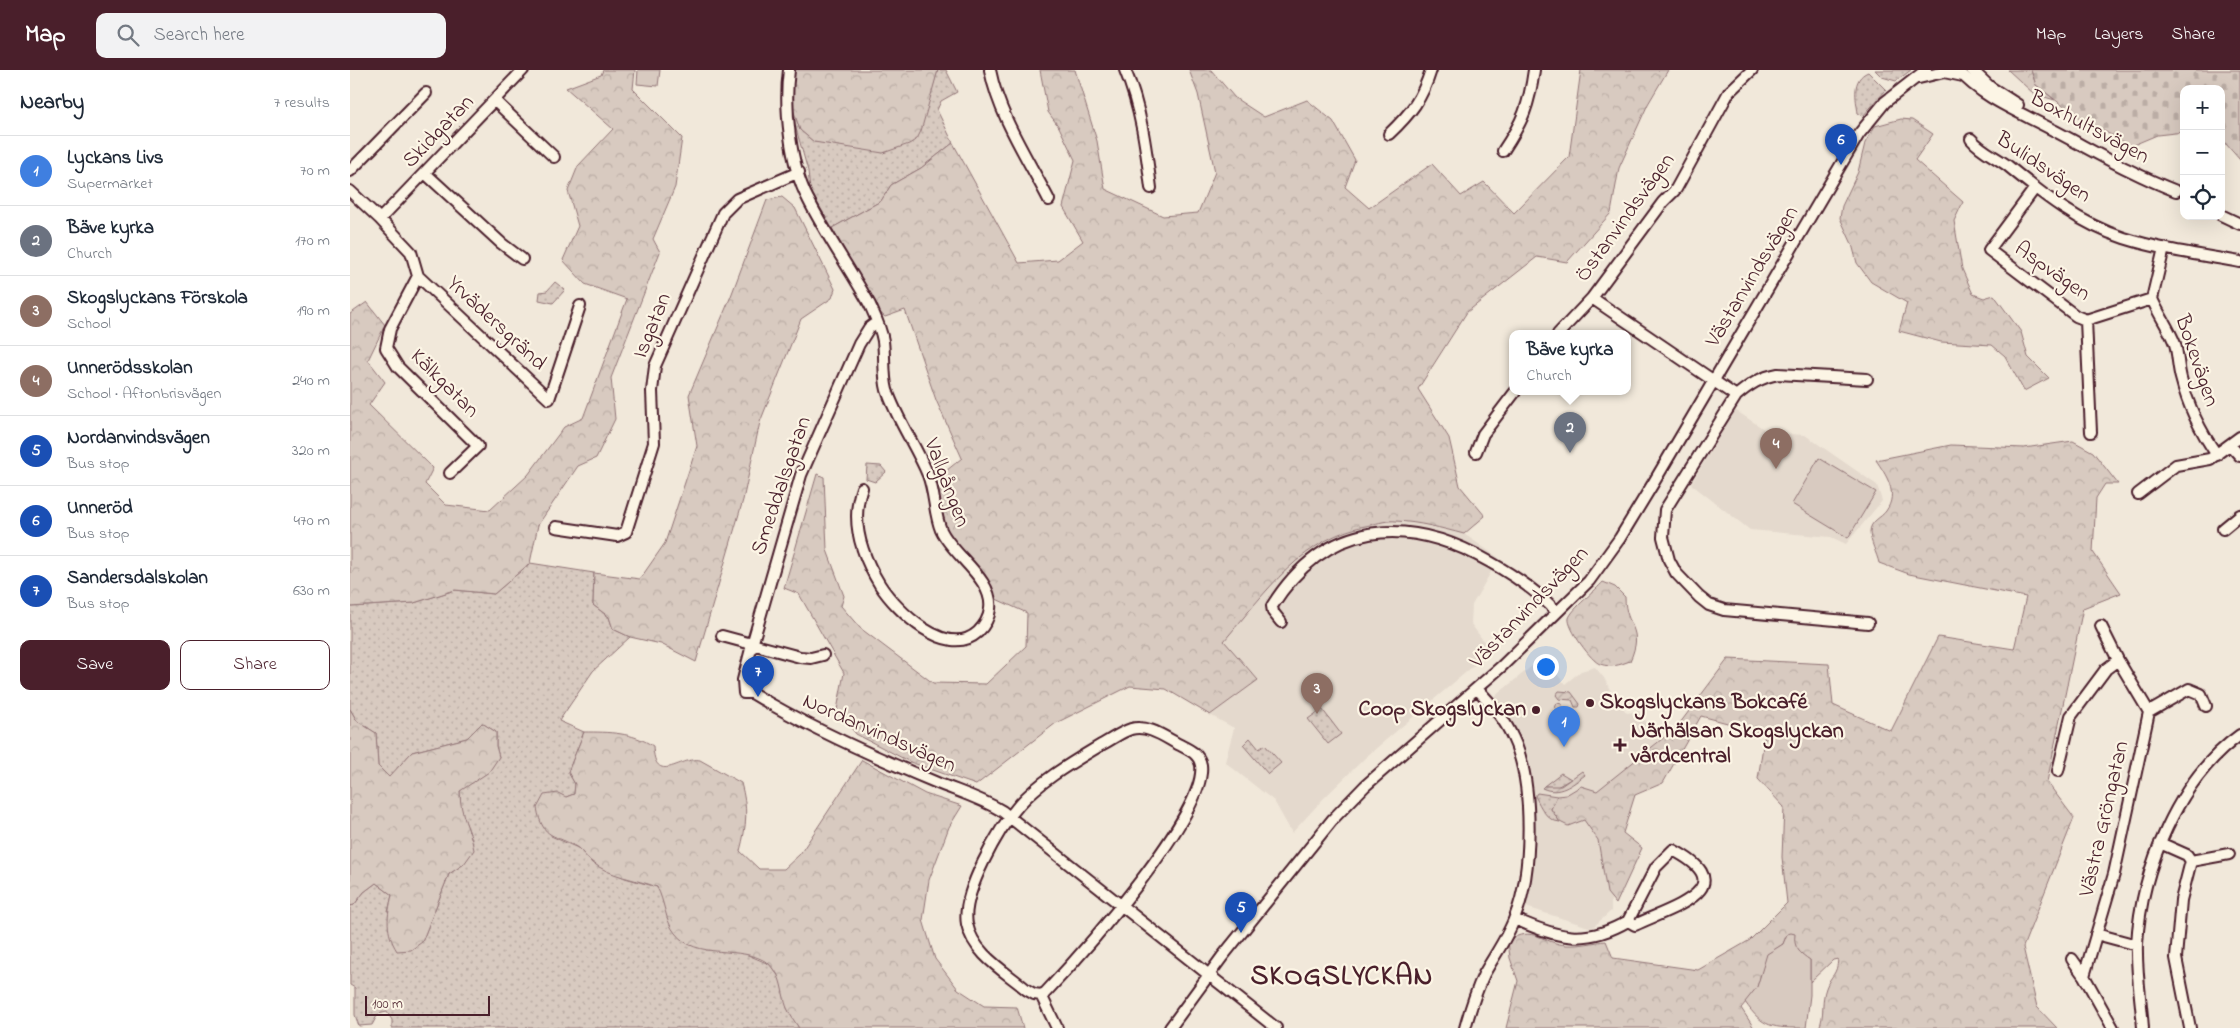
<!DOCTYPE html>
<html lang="en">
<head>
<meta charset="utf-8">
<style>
	body { margin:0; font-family:"Indie Flower",sans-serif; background:#f2f2f3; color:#1f2937 }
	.controls { position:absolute; right:15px; top:15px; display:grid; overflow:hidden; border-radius:10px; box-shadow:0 5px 20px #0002 }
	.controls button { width:45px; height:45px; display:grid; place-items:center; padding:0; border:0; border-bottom:1px solid #e0e1e3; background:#fff; color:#1f2937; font:25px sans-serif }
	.scale { position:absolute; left:15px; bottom:12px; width:125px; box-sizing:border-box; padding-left:5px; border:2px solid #4a1f2b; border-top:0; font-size:14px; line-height:18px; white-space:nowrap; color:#4a1f2b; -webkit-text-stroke:4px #fcf5e5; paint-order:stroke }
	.you { position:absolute; left:1195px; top:596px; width:18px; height:18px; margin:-12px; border:4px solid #fff; border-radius:50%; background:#1a73e8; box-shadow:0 0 0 8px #1a73e833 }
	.badge { display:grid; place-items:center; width:32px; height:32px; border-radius:50%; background:#4a1f2b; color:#fff; font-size:16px; font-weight:700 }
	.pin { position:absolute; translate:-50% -41px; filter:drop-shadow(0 1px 2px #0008) }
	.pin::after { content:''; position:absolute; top:26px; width:18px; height:15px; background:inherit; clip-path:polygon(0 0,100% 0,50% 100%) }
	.popup { position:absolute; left:1159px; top:260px; width:122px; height:65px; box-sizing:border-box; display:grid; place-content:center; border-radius:10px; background:#fff; filter:drop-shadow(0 1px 4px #0005); font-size:16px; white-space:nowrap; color:#747a83 }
	.popup b { font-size:19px; color:#1f2937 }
	.popup::after { content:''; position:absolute; left:50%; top:100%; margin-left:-10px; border:10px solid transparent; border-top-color:#fff }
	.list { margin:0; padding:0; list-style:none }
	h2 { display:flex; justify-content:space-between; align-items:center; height:65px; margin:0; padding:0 20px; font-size:21px }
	h2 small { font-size:16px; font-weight:400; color:#747a83 }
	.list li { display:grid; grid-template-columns:32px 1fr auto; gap:15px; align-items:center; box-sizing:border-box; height:70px; padding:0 20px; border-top:1px solid #e0e1e3 }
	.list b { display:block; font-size:19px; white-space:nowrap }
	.list p { margin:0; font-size:16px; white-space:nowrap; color:#747a83 }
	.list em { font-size:16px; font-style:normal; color:#747a83 }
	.actions { display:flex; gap:10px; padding:15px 20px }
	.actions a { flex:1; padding:11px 0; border:1px solid #4a1f2b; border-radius:10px; text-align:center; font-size:18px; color:#4a1f2b }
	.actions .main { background:#4a1f2b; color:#fff }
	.icon { flex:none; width:28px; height:28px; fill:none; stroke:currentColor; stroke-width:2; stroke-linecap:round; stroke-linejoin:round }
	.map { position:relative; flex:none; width:1890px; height:958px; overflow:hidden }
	header { display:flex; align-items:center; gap:30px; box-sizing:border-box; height:70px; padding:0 25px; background:#4a1f2b; color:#fff }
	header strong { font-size:24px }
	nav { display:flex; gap:28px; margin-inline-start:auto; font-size:18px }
	.search { width:350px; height:45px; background:#f2f2f3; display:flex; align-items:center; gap:12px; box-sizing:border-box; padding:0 18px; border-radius:10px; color:#747a83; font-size:19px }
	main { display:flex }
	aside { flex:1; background:#fff }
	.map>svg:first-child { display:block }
</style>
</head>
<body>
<header>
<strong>Map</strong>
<div class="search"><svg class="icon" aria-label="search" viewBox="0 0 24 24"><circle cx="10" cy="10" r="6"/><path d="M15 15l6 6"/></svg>Search here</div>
<nav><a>Map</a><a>Layers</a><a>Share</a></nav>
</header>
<main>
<aside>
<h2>Nearby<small>7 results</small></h2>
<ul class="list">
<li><span class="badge" style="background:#3f7fe0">1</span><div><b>Lyckans Livs</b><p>Supermarket</p></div><em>70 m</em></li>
<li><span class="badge" style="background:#6b7280">2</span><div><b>Bäve kyrka</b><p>Church</p></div><em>170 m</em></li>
<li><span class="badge" style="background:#8d6e63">3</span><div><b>Skogslyckans Förskola</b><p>School</p></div><em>190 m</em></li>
<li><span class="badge" style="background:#8d6e63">4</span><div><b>Unnerödsskolan</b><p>School · Aftonbrisvägen</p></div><em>240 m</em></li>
<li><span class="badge" style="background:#1a4fb4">5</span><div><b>Nordanvindsvägen</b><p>Bus stop</p></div><em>320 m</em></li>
<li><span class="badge" style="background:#1a4fb4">6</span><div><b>Unneröd</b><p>Bus stop</p></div><em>470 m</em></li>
<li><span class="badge" style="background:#1a4fb4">7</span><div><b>Sandersdalskolan</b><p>Bus stop</p></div><em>630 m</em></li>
</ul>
<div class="actions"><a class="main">Save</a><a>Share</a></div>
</aside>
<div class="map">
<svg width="1890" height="958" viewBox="0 0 1890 958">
	<defs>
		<pattern id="grass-dots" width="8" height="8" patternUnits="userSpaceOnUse" patternTransform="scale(1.25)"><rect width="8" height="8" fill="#d8cac0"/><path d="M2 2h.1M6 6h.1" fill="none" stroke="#bbada5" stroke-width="1.8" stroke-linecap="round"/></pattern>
		<pattern id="forest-crowns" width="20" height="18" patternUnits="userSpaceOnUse" patternTransform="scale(1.25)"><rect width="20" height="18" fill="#d8cac0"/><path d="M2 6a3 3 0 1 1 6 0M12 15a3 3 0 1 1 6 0" fill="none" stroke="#bbada5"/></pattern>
		<pattern id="cemetery-stones" width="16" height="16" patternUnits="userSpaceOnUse" patternTransform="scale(1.25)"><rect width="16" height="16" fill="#d8cac0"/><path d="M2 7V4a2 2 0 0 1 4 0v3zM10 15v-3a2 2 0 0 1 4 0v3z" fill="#bbada5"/></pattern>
		<pattern id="garden-furrows" width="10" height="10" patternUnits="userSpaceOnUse" patternTransform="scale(1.25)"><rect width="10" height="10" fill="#d8cac0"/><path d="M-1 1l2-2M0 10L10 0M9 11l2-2" fill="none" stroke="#bbada5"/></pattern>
	</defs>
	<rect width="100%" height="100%" fill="#f1e8da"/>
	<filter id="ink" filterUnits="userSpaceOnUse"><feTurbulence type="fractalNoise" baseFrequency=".02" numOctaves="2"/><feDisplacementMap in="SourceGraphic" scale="10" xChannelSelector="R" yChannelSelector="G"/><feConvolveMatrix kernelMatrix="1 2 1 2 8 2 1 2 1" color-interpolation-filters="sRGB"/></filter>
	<g filter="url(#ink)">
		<path fill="#e4d9cd" d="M1385,340L1420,363L1455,365L1527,415L1532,431L1496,474L1481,467L1400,460L1341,414Z
			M1044,450L1079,455L1114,464L1149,488L1122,535L1121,554L1141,581L1017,686L974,728L942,763L924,731L875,692L884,658L860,645L908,610L873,571L932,502L956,482L981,467L1010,456Z
			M1193,587L1215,614L1231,601L1245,597L1254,608L1263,626L1277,643L1288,641L1310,670L1269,704L1261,769V841L1242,858L1176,837L1183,773L1181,703L1144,627Z"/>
		<path fill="url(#grass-dots)" stroke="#917476" d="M588,0H596L607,22L591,31L587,40L603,73L571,98L541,115L531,131L482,158L460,120L458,101L445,55L442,36L450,60L464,72L485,74L580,26Z
			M1525,0H1561L1546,11L1532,7Z
			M1518,2L1536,20L1513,46L1508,43C1506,29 1501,9 1518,2Z
			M205,212L215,220L203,233L189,230L190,222L197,221Z
			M517,395L531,396L536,402L525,412L516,409Z
			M180,493L244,503L243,535L259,547L263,559L280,567L243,601L209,651L234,662L218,702L225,714L224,724L216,727L201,766L230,779L242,793L275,808L307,817L315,831L318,849L356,880L391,882L419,894L430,908L437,938L449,958H42V950L37,942L28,944L22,955L9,956L5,945V918L0,915V836L4,835L14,822L26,813L42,825L38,842L72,872L99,804L114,794L122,769L110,738V721L149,687L146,676V662L132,653L117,668L62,682L39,708L28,696L26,663L7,651L0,639V537L64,533L105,520L144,524Z
			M972,639L991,664L978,674L958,649Z
			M900,668L909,679L915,675L931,693L918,704L893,675Z
			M1211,703L1221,709L1207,717L1194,716Z
			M1187,723L1207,726L1201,739L1210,752C1196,751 1191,737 1185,726Z"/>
		<path fill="url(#forest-crowns)" stroke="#917476" d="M253,0H285L283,19L332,68L325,117L303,169L310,182L261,308L265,349L246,388L228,396L188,455L180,493L144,524L105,520L64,533L0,537V244L17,232L35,255L18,290L35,312L19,335L83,398L75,414L96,435L140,440L178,405L214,357L233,348L277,229L235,214L213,190L228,156L218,121L228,96L263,59L216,18L251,5Z
			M444,0H588L571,61L567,69L559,74L533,83L464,72L450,60L442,36Z
			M690,0H725L747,71L755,119L813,146L848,143L865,102L848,24L839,0H861L885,28L914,47L957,30L983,51L1005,90L995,117L1019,138L1082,94L1111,126L1134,112L1164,143L1219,87L1231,0H1318L1298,34L1269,98L1261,143L1217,192L1187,187L1117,242L1068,319L1099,368L1110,416L1135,446L1114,464C1091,458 1069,452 1046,451C1038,450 1028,453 1020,455C953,466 915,523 874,571L908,610L860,645L816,619L780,616L706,653L626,715L560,692L506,664L487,640L494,603L449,524L434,518L467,404L474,407L477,480L494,526L491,536L510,558L583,613L636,614L676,576L677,543L646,529L642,517L596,460L586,409L612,388L586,330L555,240L535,247L528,241L482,158L531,131L541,115L571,98L603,73L669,193L708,190L733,171L713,137L725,90L709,57L698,42Z
			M1658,0H1681L1686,15L1705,30L1684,24Z
			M1551,49L1562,50L1583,64L1565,90L1613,132L1604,151L1612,199L1623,224L1634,228L1644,225L1671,262L1678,287L1699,308L1674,321L1655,286L1642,275L1591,272L1549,261L1557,233L1521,212L1507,193L1502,174L1490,148L1492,136L1508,102L1515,73L1525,56Z
			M432,127L445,138L485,219L482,228L451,249L410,352L393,430L346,592L311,574L280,567L263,559L259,547L243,535L244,503L290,509L315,473L347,376L339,325L381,226L417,130Z
			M1723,371L1743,382L1768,414H1755L1746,428L1743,482L1771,523L1733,538L1697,712L1724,748L1673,877L1687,937L1707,958H1469C1475,945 1471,931 1476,918C1481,904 1487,906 1488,889L1483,890L1460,912V890L1453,887L1437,864L1433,874L1418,884L1406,920L1391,938L1404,958H1156L1168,911L1160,888L1158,871C1183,854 1193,874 1217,875C1230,876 1244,872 1256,871L1263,888L1348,900L1400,870L1437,833L1432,787L1434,737L1408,709L1415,663L1351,646L1313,713L1285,725L1273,763L1292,778L1266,834L1257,823L1248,770L1234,750L1218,756L1210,752L1201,739L1207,726L1216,725L1231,716L1247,721L1327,657L1378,589L1479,594L1483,635L1541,661L1588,567L1664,579L1676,527L1559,504L1529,493C1527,484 1520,471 1520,462C1520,451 1531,448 1536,441C1549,423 1536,405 1526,390L1601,375L1674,378Z
			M1253,512L1265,517L1275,527C1275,558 1295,557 1280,591C1269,595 1262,598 1250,594C1242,592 1217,558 1219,548C1222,539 1246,520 1253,512Z
			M0,639L7,651L26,663L28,696L39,707L62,682L117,668L132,653L146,662V676L149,687L139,702L110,721C110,747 120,757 124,780L114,794L99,804L72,872L61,880L47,881C35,862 37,846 42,825L26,813L14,822L4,835L0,836Z
			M234,662C259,662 282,662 303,676C305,717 330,686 350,690L391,713C398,739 397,754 390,781L409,799H434L450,784L512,690L575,724L612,736L599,757L579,810L573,850L585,889L608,919L634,936L667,937L673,958H449C445,952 440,945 437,938C431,923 433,904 418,893C391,874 346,891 325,863C315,851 315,832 307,817C286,809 260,807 242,792C236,788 233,782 228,778C205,763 193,771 187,738L194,725L208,723L216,727L224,724L225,714L218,702Z"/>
		<path fill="url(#cemetery-stones)" stroke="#917476" d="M1681,0H1890V90L1876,74H1871V19H1834V62L1807,65L1781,76L1725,45L1686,15Z"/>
		<path fill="url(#garden-furrows)" stroke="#917476" d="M1209,621L1221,622L1230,634L1229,637H1225L1222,630L1209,629L1206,625Z
			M1207,633L1212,634L1214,642L1222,644L1226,642L1229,646L1221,651L1213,648L1205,638Z
			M1232,701L1235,705C1222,715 1209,726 1192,718L1194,716H1211Z"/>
		<path fill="#d8cac0" stroke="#917476" d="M288,0H310L308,16L287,14Z
			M1469,388L1526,422L1498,468L1442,434Z
			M1441,863L1445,864C1443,878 1450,883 1460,890V925L1456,958C1422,958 1413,958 1395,932L1407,917L1417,884L1433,874L1437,864Z"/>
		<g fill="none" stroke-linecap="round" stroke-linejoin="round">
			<defs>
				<path id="minor" d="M439,0C434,37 440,95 458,129C476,165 500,199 520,235C525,246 531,258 533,271C535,287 533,305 537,320C547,350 566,376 578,405C585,423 584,443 591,460C602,485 644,509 640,539C639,548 634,556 628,562C597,590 546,540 530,515C512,486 500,451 512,418
					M640,0C649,46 678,89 699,130
					M775,0C791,38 796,78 801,118
					M1608,0C1633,29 1672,43 1705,61C1745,82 1784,105 1826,121
					M1622,0L1640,17L1668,35
					M1569,8L1594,2L1613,6
					M145,31L204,87
					M1039,64C1061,43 1072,29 1081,0
					M1621,69C1631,81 1646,87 1658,96C1693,125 1730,154 1774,168C1812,180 1851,185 1890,192
					M1153,81C1173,51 1179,36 1184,0
					M0,101L76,23
					M76,104L151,173L172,189
					M1685,118L1639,180L1726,246L1736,250L1802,229
					M0,121L30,149L61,182L68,206L40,259L36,278L48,297L128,376L100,403
					M1871,145L1890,154
					M30,149L173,0
					M1814,178L1802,229C1809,245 1819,258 1825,274C1828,285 1828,297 1831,308C1838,336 1850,361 1867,385
					M68,206L199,329L230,236
					M1242,228L1386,326
					M1736,250L1741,362
					M527,252L519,258L509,274L451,405L402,575L393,610L394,623H402C457,657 525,687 585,712C609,722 629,727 652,741L926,958
					M1208,264L1242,228L1313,132L1326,119L1379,22L1402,0
					M1517,309L1428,304C1411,307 1399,315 1386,326L1315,440L1313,467L1319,490L1326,503L1349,527L1359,535L1374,540L1518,553
					M1880,375L1890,386
					M1126,382L1133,364L1165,322
					M1788,424L1826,395L1860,389L1890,367
					M206,457L267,466L276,462L304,373L302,321L305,296L373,143L387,129L449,102
					M1873,459L1890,445
					M931,552L923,542L922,536C976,450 1057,444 1140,492C1165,506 1187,521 1207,542
					M372,566L450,587L461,588L473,585
					M1799,642L1839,619L1851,624L1856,636
					M1708,701L1721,646L1756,599L1768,590
					M1810,773L1837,785L1841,791L1879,784
					M1165,849C1208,868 1235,876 1278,851L1285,855C1320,838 1396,818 1323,780L1306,797L1278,851
					M1746,864L1787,875
					M1722,889L1734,906L1763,958
					M1734,906L1764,804L1799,642L1768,590L1751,556
					M691,925L695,923C730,886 858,743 851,695C849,684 840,680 830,675C816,668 798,654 781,659C771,662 761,670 751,675C723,692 691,710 669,735C649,758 611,824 617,854C623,884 656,902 677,920L684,924L691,925L707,958
					M820,958L872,887L983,749L1015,716L1152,596L1239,511L1270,468L1304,412L1509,64L1535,32L1576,0
					M1115,958C1120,940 1126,921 1134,904C1144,886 1158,867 1165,847C1183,802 1184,712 1163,668C1155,650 1141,633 1127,619
					M1793,958C1791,930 1786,902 1787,874C1791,800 1828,709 1890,665
					M1840,958L1826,888L1831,830L1841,791"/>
			</defs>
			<use href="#minor" stroke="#4a1f2b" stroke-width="14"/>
			<use href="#minor" stroke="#fcf5e5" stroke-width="10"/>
		</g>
	</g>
	<g fill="#4a1f2b" stroke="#fcf5e5" stroke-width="2">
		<circle cx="1240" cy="633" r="5"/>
		<circle cx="1186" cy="640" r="5"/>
		<path d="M1267.5 667.5h5v5h5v5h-5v5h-5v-5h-5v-5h5z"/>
	</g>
	<g text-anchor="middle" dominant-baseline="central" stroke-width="4.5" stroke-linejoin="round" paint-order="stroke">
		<g font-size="22" fill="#4a1f2b" stroke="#fcf5e5">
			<text transform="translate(1739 58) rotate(28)">Boxhultsvägen</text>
			<text transform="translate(89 62) rotate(-46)">Skidgatan</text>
			<text transform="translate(1693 98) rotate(34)">Bulidsvägen</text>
			<text transform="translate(1276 148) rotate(-54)">Östanvindsvägen</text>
			<text transform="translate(1702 202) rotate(35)">Aspvägen</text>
			<text transform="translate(1403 207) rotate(-59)">Västanvindsvägen</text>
			<text transform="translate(146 254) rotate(43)">Yrvädersgränd</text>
			<text transform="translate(303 256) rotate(-68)">Isgatan</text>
			<text transform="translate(1846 291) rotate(71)">Bokevägen</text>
			<text transform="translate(94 314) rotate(45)">Kälkgatan</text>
			<text transform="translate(596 413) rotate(69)">Vallgången</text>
			<text transform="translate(432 416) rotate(-71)">Smeddalsgatan</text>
			<text transform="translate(1180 538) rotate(-46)">Västanvindsvägen</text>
			<text transform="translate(529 664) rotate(24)">Nordanvindsvägen</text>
			<text transform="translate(1755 749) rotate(-77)">Västra Gröngatan</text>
		</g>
		<g font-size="22" font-weight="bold" fill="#4a1f2b" stroke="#fcf5e5" text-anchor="start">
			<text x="1250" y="633">Skogslyckans Bokcafé</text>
			<text x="1176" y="640" text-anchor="end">Coop Skogslyckan</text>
			<text x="1281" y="662">Närhälsan Skogslyckan<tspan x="1281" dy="25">vårdcentral</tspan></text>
		</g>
		<g font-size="28" font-weight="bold" letter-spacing="1" fill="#4a1f2b" stroke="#fcf5e5">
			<text x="992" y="907">SKOGSLYCKAN</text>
		</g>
	</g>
</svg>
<div class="controls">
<button>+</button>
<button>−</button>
<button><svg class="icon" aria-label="locate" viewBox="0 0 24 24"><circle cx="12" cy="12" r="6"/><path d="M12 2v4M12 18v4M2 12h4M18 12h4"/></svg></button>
</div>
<div class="scale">100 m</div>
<div class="you"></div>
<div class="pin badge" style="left:1214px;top:677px;background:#3f7fe0">1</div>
<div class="pin badge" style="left:1220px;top:383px;background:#6b7280">2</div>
<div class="popup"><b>Bäve kyrka</b>Church</div>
<div class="pin badge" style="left:967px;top:644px;background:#8d6e63">3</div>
<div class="pin badge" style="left:1426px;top:399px;background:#8d6e63">4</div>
<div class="pin badge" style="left:891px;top:863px;background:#1a4fb4">5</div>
<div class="pin badge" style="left:1491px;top:95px;background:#1a4fb4">6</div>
<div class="pin badge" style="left:408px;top:627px;background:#1a4fb4">7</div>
</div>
</main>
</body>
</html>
